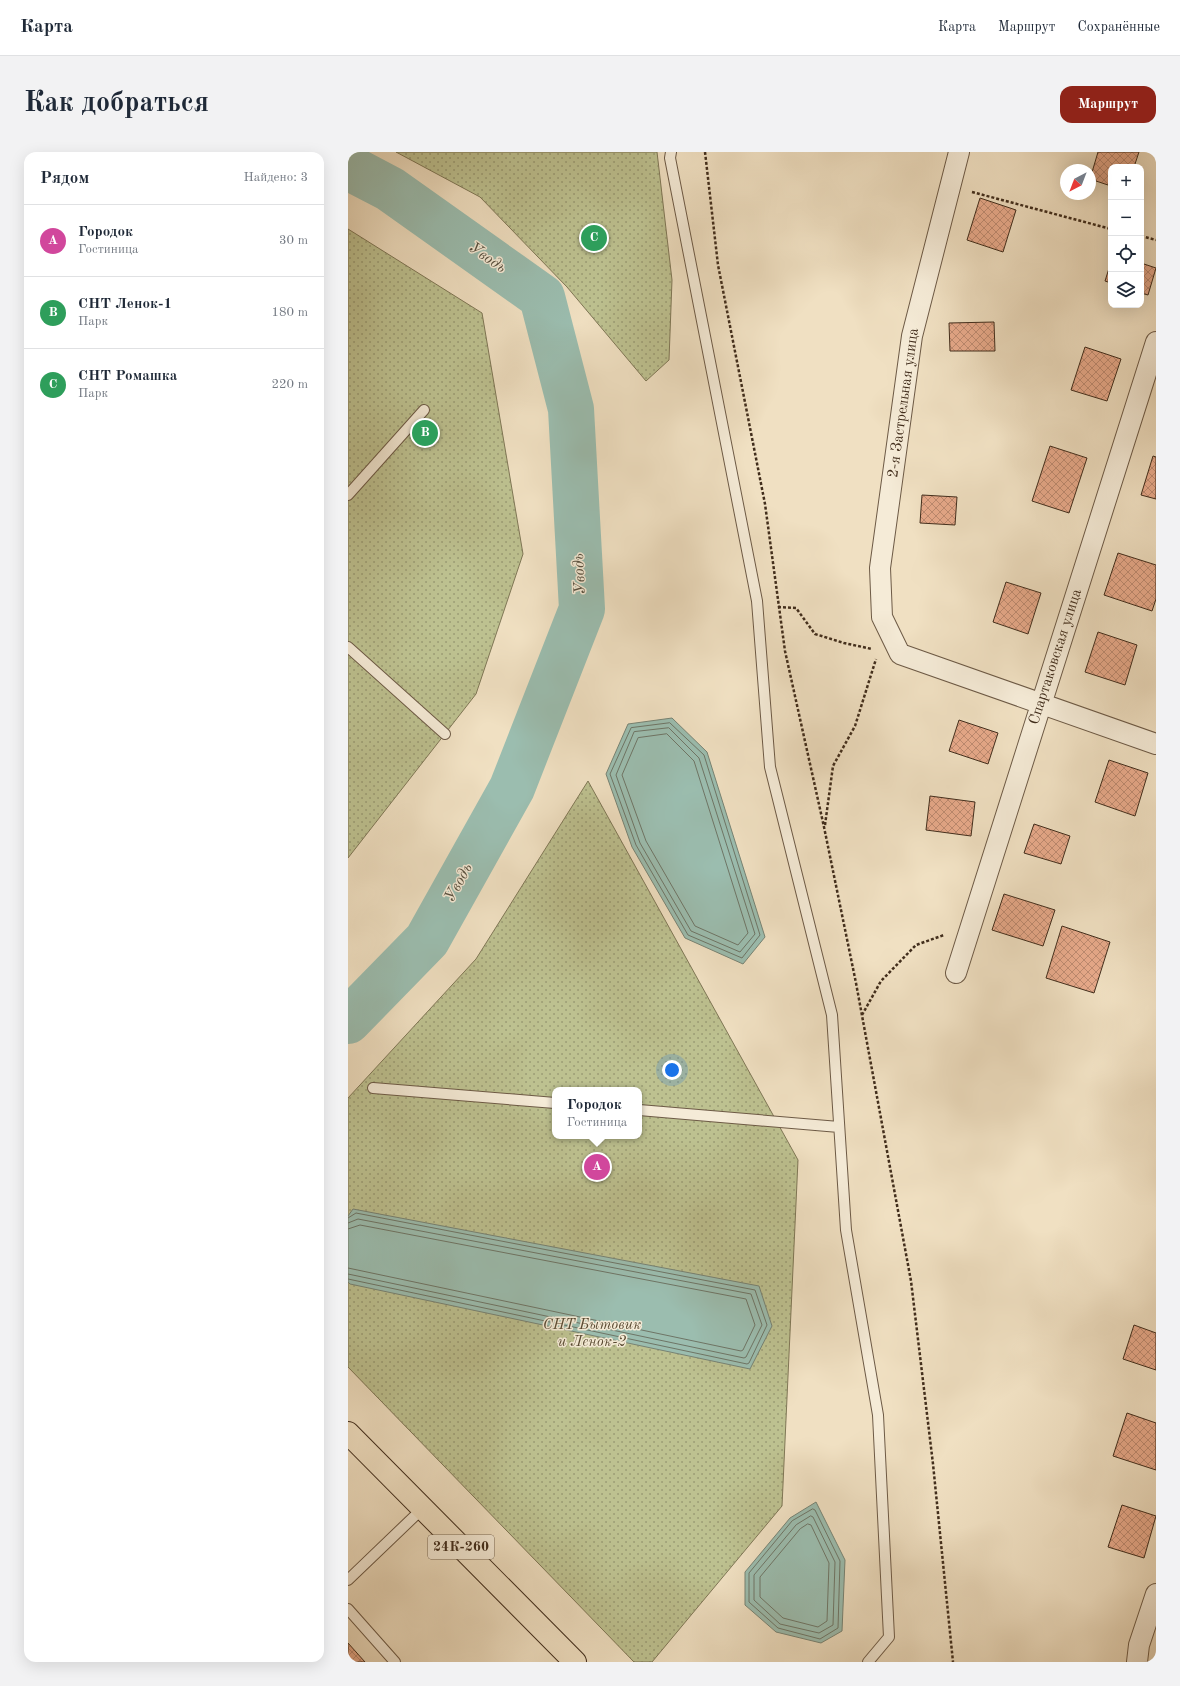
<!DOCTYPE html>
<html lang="ru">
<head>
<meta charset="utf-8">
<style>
	body { margin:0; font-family:"Old Standard TT",serif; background:#f2f2f3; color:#1f2937 }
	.controls { position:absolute; right:12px; top:12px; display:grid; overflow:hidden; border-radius:8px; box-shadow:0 4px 16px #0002 }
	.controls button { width:36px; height:36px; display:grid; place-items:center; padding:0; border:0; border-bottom:1px solid #e0e1e3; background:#fff; color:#1f2937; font:20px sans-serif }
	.compass { position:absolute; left:712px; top:12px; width:36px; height:36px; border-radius:50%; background:#fff; box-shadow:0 4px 16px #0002; rotate:222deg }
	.you { position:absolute; left:324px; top:918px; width:14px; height:14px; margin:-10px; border:3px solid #fff; border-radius:50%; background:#1a73e8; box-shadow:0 0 0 6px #1a73e833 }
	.badge { display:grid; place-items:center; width:26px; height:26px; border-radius:50%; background:#8f2418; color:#fff; font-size:13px; font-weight:700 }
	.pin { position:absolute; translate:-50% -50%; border:2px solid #fff; box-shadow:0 1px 4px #0006 }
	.popup { position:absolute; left:204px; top:935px; width:90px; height:52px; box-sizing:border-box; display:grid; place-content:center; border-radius:8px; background:#fff; filter:drop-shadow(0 1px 3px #0005); font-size:13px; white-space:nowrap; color:#747a83 }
	.popup b { font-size:15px; color:#1f2937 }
	.popup::after { content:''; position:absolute; left:50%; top:100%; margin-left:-8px; border:8px solid transparent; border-top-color:#fff }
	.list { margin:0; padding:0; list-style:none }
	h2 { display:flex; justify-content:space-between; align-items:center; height:52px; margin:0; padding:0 16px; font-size:17px }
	h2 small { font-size:13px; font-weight:400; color:#747a83 }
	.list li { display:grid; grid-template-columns:26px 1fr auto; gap:12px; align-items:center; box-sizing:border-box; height:72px; padding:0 16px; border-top:1px solid #e0e1e3 }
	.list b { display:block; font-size:15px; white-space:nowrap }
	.list p { margin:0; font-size:13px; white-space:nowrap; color:#747a83 }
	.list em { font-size:13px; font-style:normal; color:#747a83 }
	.icon { flex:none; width:22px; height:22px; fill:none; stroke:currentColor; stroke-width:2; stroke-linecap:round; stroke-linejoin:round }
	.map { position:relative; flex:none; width:808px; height:1510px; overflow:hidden; border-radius:12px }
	header { display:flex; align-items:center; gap:24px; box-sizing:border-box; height:56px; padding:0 20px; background:#fff; border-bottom:1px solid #e0e1e3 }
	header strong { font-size:19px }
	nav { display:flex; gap:22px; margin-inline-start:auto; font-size:14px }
	.intro { display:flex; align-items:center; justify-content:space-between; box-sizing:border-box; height:96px; padding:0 24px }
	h1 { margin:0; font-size:28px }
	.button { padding:10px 18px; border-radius:12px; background:#8f2418; color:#fff; font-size:14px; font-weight:700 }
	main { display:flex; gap:24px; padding:0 24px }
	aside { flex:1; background:#fff; border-radius:12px; box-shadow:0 4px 16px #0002 }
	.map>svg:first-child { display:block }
</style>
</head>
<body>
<header>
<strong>Карта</strong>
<nav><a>Карта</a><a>Маршрут</a><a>Сохранённые</a></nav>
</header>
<div class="intro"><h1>Как добраться</h1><a class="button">Маршрут</a></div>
<main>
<aside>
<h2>Рядом<small>Найдено: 3</small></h2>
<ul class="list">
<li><span class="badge" style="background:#d1479c">A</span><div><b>Городок</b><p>Гостиница</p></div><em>30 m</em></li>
<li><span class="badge" style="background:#2e9e5b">B</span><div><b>СНТ Ленок-1</b><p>Парк</p></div><em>180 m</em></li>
<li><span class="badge" style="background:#2e9e5b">C</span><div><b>СНТ Ромашка</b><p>Парк</p></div><em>220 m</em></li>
</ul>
</aside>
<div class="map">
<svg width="808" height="1510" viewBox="0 0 808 1510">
	<defs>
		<pattern id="garden-dots" width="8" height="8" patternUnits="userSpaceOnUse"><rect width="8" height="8" fill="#bdc190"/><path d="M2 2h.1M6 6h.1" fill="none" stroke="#9b9d75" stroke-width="1.8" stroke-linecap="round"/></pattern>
		<pattern id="building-cross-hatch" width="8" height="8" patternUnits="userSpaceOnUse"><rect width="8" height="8" fill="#e8aa8b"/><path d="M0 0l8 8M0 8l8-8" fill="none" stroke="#be8b71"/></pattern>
	</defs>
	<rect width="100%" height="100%" fill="#f0e0c2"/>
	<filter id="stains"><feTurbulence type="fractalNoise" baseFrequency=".005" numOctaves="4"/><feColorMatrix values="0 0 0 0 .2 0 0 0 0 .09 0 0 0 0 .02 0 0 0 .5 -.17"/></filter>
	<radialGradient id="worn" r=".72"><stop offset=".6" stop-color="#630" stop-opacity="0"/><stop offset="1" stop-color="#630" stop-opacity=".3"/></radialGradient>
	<path fill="url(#garden-dots)" stroke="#7f7756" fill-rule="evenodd" d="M48,0H309L324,128L321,208L298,229L219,135L132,45Z
		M0,77L134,161L175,402L128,542L0,706Z
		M240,629L450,1008L434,1354L304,1510H286L0,1215V946L128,807ZM207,938H291V984H207Z"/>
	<path fill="#9bbdaf" stroke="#778374" d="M324,566L359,600L417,785L395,812L337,786L284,695L258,622L280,572Z
		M5,1057L411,1134L424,1174L402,1217L2,1132L0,1130V1064Z
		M468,1350L497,1408L494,1479L473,1491L428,1480L397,1453V1420L442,1366Z"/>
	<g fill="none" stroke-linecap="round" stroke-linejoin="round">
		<path stroke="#6e7566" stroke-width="1" d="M322,571L356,603L412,783L394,806L340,783L288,693L262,622L283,576Z
			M321,576L351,606L407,782L392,800L343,779L292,691L268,623L286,580Z
			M319,582L346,609L400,781L390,793L347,774L298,689L274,623L290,586Z
			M0,1066L8,1061L407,1138L419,1173L401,1211L399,1212L0,1127
			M0,1071L10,1067L403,1142L414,1173L398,1205L396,1206L0,1122
			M0,1077L12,1073L398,1147L407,1173L395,1198L393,1199L0,1116
			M465,1357L467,1358L492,1409L490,1476L472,1487L430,1476L401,1450V1421L444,1369Z
			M463,1364L465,1365L487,1410L485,1473L471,1481L432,1472L406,1448V1423L448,1373Z
			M460,1372L463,1373L481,1411L479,1469L470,1475L435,1466L412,1445V1425L452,1377Z"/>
		<path stroke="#9bbdaf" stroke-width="46" d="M0,15L42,37L194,145L223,257L234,457L164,636L79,788L0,869"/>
	</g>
	<path fill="url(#building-cross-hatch)" stroke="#412d1c" d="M750,0H791L786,15H763V34L742,27Z
		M632,46L668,58L655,100L619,88Z
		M763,110V131L757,129Z
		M793,111L808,116L800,143L793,141Z
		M646,170L647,199H602L601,171Z
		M737,195L773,207L759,249L723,238Z
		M702,294L739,306L721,361L684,349Z
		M805,304L808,305V347L793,343Z
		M574,343L609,345L607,373L572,371Z
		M770,401L808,413V447L804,459L756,443Z
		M658,430L693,441L680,482L645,470Z
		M750,480L789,493L777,533L737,520Z
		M611,568L650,581L640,612L601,599Z
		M761,608L800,621L787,664L747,650Z
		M582,644L627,650L623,684L578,678Z
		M686,672L722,684L713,712L676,701Z
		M656,742L707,758L695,794L644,778Z
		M714,774L762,790L746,841L698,826Z
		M786,1173L808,1181V1218L775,1207Z
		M779,1261L808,1271V1318L765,1304Z
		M774,1353L808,1364L796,1406L760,1395Z
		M0,1491L17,1510H0Z"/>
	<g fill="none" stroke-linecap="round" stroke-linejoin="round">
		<defs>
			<path id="service" d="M323,0L322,6L409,449L422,615L484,863L498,1078L530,1263L541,1485L520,1510
				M0,343L76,258
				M0,495L97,582
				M25,936L207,951
				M291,958L491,975
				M0,1428L75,1356
				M0,1457L47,1510"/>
			<path id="minor" d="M611,0L564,184L532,416L534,465L552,502L808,592
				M608,821L808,190
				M789,1510L791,1493L808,1442"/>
			<path id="primary" d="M0,1281L227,1510"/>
		</defs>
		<use href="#service" stroke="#6d5a46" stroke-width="12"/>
		<use href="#minor" stroke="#6d5a46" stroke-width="22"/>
		<use href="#primary" stroke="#412d1c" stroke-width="24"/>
		<path stroke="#412d1c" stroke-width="2.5" stroke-dasharray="3 2" stroke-linecap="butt" d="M357,0L370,113L417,352L437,499L476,675L508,831L563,1129L585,1312L605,1510
			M624,40L763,77
			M793,84L808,88
			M430,455L448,456L467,482L496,491L524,497
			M477,673L485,614L507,574L528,507
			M514,863L533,829L568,793L596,783"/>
		<use href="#service" stroke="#f5ebd7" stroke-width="10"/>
		<use href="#minor" stroke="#f5ebd7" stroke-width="20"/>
		<use href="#primary" stroke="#f0e0c2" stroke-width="22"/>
	</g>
	<g text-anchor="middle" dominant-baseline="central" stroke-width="3" stroke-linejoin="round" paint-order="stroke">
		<rect fill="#f5ebd7" stroke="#776654" stroke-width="1" x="80" y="1383" width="66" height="24" rx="3"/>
		<g font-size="14" font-weight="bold" fill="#412d1c">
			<text x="113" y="1395">24К-260</text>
		</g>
		<g font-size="15" fill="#412d1c" stroke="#f5ebd7">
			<text transform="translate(556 251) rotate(-82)">2-я Застрельная улица</text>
			<text transform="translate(708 505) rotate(-72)">Спартаковская улица</text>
		</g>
		<g font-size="15" font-style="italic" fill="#5a4b33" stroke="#f5ebd7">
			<text x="244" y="1173">СНТ Бытовик<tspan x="244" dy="17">и Ленок-2</tspan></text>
		</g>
		<g font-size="16" font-style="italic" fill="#585141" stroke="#f5ebd7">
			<text transform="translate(139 106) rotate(35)">Уводь</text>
			<text transform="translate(232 422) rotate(-93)">Уводь</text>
			<text transform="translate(111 731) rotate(-61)">Уводь</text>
		</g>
	</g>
	<rect width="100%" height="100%" filter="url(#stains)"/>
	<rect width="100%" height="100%" fill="url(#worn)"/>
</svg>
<div class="controls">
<button>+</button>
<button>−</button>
<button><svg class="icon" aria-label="locate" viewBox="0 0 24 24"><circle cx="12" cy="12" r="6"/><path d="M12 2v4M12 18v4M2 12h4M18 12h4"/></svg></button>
<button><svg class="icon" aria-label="layers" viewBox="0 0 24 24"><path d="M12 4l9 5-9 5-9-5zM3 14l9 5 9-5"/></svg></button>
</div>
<svg class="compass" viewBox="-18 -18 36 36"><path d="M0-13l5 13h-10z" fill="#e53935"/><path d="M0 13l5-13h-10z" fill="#747a83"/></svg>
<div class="you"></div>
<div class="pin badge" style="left:249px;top:1015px;background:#d1479c">A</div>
<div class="popup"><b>Городок</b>Гостиница</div>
<div class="pin badge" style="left:77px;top:281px;background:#2e9e5b">B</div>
<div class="pin badge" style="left:246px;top:86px;background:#2e9e5b">C</div>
</div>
</main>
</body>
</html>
